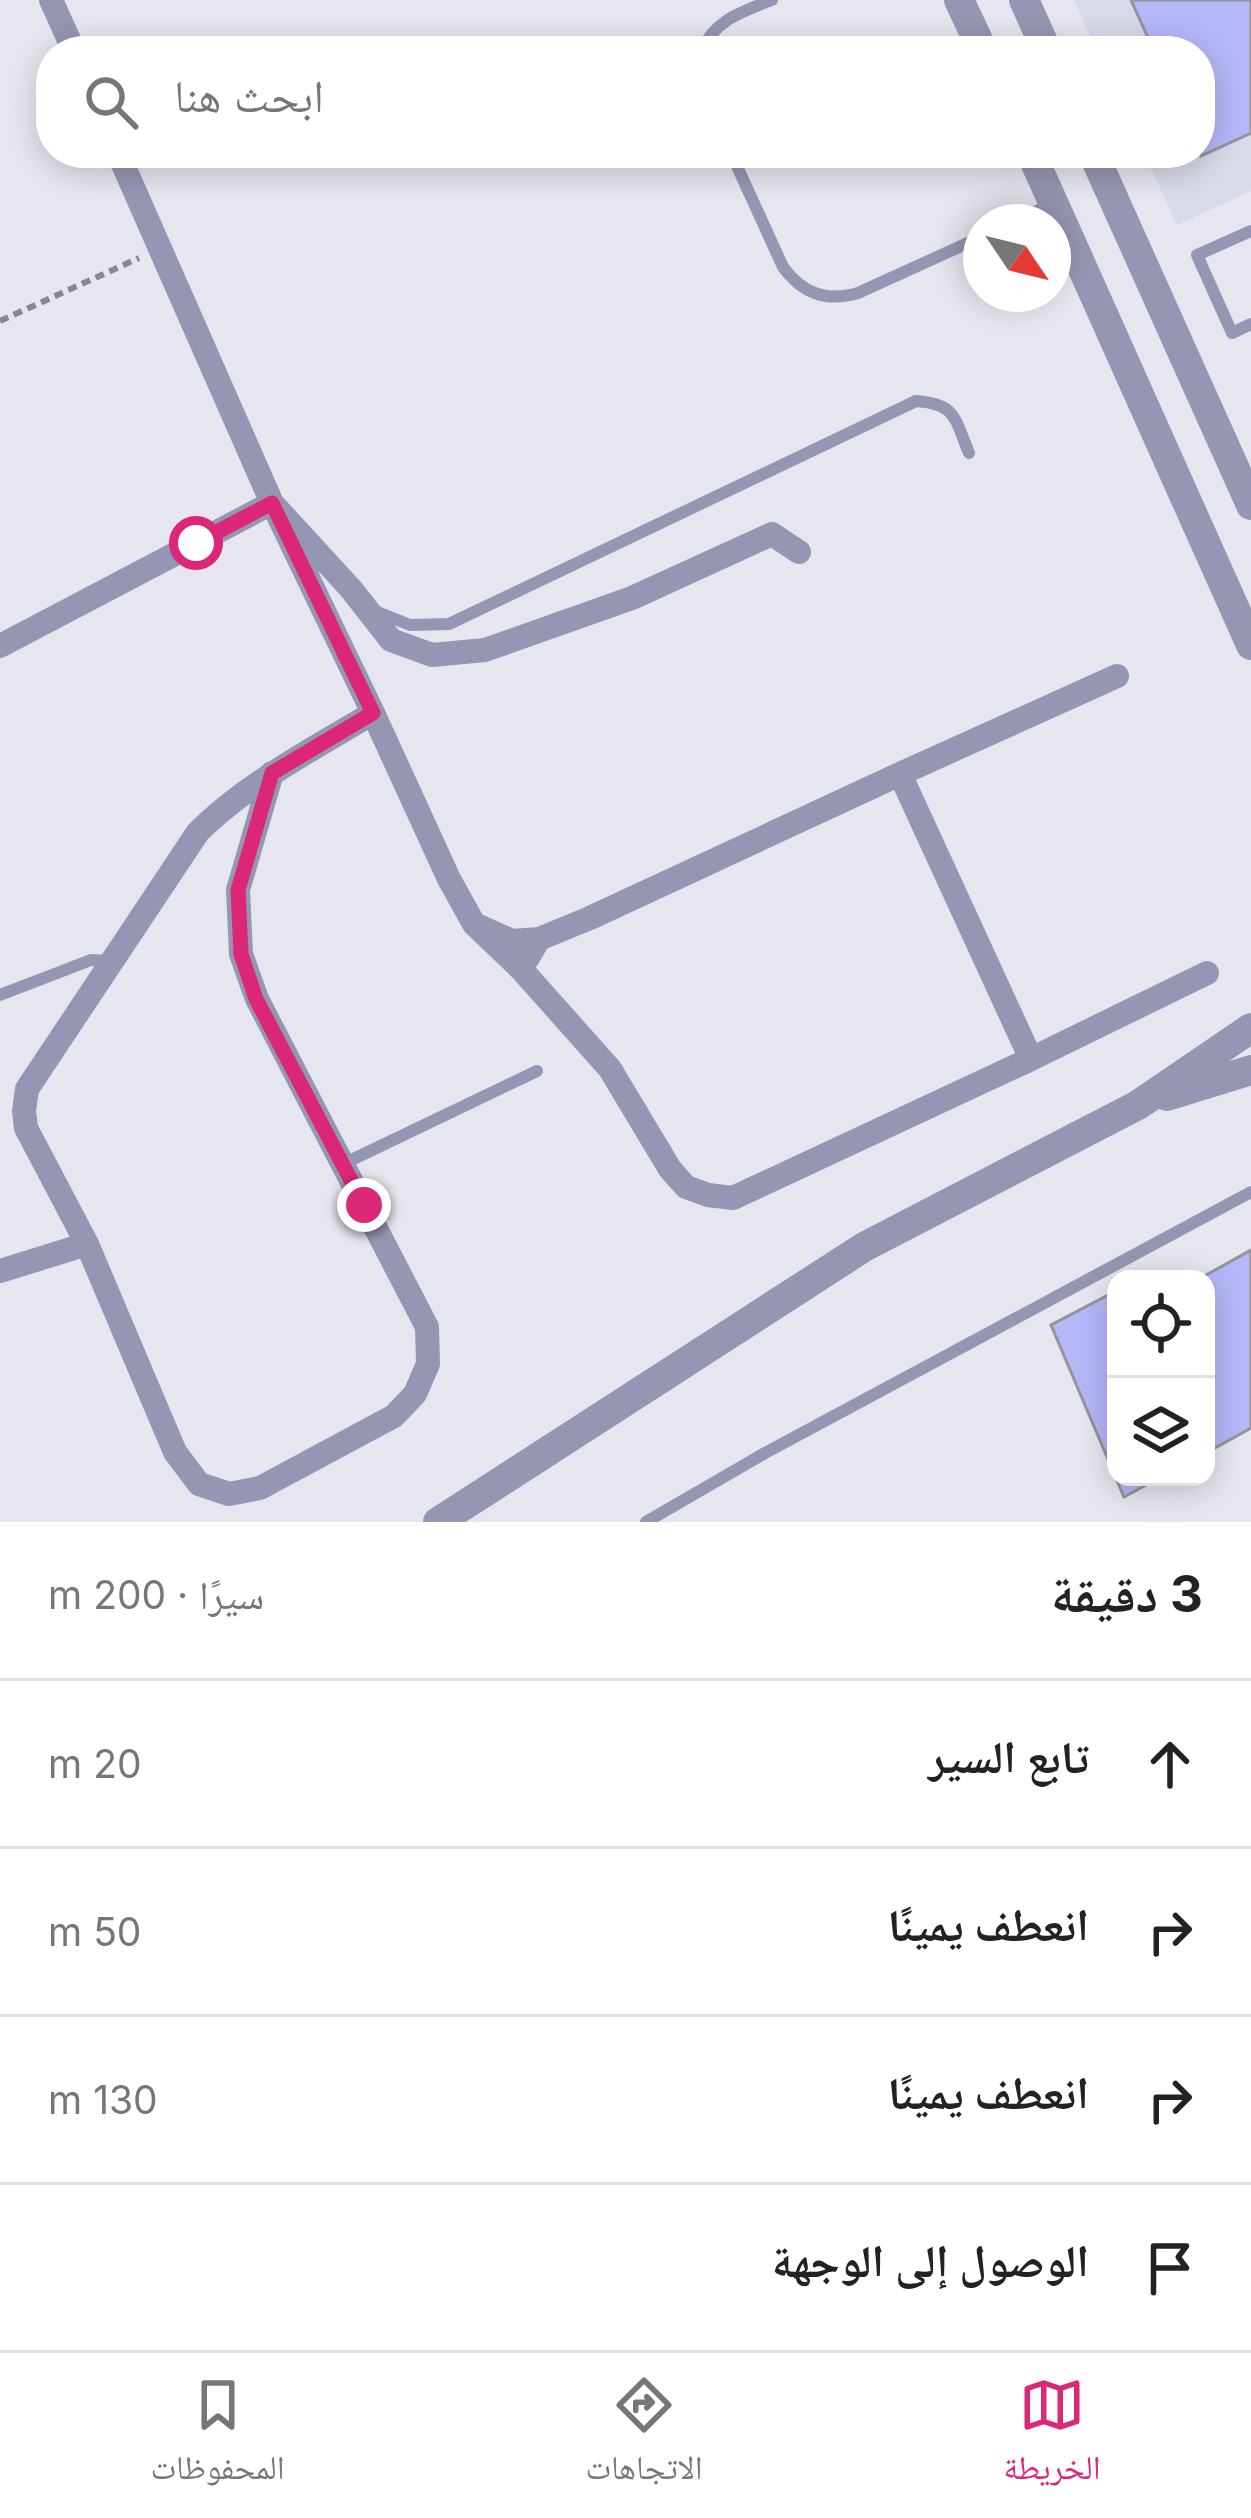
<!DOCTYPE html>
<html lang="ar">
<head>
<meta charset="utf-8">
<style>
	body { margin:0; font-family:Inter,"Noto Naskh Arabic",sans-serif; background:#f6f6f6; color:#222; direction:rtl }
	.controls { position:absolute; right:36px; bottom:36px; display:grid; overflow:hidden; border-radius:24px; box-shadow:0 6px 30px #0003 }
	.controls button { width:108px; height:108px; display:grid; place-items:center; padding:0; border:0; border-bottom:3px solid #e0e0e0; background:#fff; color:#222; font:60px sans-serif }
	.compass { position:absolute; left:963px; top:204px; width:108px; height:108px; border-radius:50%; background:#fff; box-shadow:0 6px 30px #0003; rotate:125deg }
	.stop { position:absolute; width:36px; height:36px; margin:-27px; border:9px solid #db2777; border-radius:50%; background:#fff }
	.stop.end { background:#db2777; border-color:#fff; box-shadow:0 3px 12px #0008 }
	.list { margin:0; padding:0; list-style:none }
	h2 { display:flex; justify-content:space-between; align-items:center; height:156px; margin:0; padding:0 48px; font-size:51px }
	h2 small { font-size:39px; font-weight:400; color:#767676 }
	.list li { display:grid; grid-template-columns:78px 1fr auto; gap:36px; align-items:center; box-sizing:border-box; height:168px; padding:0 48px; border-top:3px solid #e0e0e0 }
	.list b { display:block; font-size:45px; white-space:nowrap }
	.list em { font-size:39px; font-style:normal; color:#767676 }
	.icon { flex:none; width:66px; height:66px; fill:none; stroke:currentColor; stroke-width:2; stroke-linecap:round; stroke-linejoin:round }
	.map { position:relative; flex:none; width:1251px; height:1522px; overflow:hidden; direction:ltr }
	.search { position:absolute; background:#fff; box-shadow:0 6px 30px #0003; left:36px; right:36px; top:36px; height:132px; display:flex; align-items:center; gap:30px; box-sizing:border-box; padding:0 42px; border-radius:48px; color:#767676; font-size:45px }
	.sheet { height:828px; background:#fff }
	nav { display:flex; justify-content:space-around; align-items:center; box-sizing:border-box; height:168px; border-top:3px solid #e0e0e0; background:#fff; font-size:33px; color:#767676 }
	nav a { display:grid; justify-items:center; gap:6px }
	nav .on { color:#db2777 }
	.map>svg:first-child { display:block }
</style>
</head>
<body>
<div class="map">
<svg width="1251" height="1522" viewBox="0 0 1251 1522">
	<rect width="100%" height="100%" fill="#e6e6ef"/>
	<path fill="#d9dae9" d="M1074,0H1251V191L1177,225L1144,153H1200V51H1097Z"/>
	<path fill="#b6b7f9" stroke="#94949c" stroke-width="3" d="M1131,0H1251V133L1201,156L1200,51H1154Z
		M1251,1250V1428L1206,1453V1279H1199Z
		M1116,1291V1477H1161L1124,1497L1051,1325Z"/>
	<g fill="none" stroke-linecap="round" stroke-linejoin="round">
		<path stroke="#87878d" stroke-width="6" stroke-dasharray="9 6" stroke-linecap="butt" d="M0,321L139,258"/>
		<path stroke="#9596b3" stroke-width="12" d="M701,51C715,20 741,12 772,0
			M731,153L783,267C803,294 826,302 858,293L981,237
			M1013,222L1050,205
			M1251,231L1197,255L1232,333L1251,324
			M375,611L410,625L449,624L916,401C957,404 954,418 969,453
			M0,995L91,960L112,961
			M343,1164L537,1071
			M646,1522L765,1453L1251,1192"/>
		<path stroke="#9596b3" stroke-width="24" d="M51,0L74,51
			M118,153L272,503L373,713L449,879L474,924L521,969L539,939
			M0,646L272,503L351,589L391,640L432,655L485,650L632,598L772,534L799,552
			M272,773L238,890L241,954L257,999L427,1327L428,1364L415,1394L394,1416L260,1488L229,1494L199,1484L175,1452L87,1244L26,1128L24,1111L27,1089L198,832C249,782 313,749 373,713
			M900,774L1117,676
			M474,924L512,941L539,939L590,918L900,774L1031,1059L1207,973
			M521,969L610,1069L670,1169L686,1187L708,1195L733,1198L1031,1059
			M0,1271L87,1244"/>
		<path stroke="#9596b3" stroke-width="30" d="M959,0L983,51
			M1024,0L1047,51
			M1031,153L1251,645
			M1093,153L1251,505
			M1167,1096L1251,1070
			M438,1522L864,1247L1138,1105L1251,1028"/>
	</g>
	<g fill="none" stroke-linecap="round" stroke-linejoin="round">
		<path stroke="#db2777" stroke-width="15" d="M196,543L272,503L373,713L272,773L238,890L241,954L256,999L364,1205"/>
	</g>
</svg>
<div class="controls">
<button><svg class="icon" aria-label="locate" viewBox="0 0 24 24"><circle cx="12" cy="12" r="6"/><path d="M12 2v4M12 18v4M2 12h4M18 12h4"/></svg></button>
<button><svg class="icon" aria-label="layers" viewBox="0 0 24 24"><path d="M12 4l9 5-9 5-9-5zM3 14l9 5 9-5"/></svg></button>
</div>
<svg class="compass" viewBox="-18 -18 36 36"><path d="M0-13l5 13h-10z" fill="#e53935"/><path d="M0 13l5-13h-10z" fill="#767676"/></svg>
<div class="stop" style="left:196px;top:543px"></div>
<div class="stop end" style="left:364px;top:1205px"></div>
<div class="search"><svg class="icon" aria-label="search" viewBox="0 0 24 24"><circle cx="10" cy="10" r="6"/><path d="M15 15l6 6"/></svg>ابحث هنا</div>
</div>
<section class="sheet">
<h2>3 دقيقة<small>سيرًا · 200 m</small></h2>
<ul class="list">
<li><svg class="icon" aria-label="ahead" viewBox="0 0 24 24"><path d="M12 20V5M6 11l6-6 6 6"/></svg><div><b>تابع السير</b></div><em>20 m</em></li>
<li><svg class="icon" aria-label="right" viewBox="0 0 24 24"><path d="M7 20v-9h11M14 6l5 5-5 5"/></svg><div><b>انعطف يمينًا</b></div><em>50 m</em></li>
<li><svg class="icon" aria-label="right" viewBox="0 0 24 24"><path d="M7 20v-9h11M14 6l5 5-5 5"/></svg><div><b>انعطف يمينًا</b></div><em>130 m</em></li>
<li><svg class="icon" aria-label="arrive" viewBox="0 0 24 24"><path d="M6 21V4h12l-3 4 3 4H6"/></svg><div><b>الوصول إلى الوجهة</b></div></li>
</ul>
</section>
<nav>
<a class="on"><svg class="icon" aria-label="map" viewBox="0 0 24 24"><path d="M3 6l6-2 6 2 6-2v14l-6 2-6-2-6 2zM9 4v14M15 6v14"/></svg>الخريطة</a>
<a><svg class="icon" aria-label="directions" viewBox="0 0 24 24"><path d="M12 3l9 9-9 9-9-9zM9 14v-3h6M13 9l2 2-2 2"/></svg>الاتجاهات</a>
<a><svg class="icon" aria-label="saved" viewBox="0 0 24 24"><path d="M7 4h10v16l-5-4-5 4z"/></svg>المحفوظات</a>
</nav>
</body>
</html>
